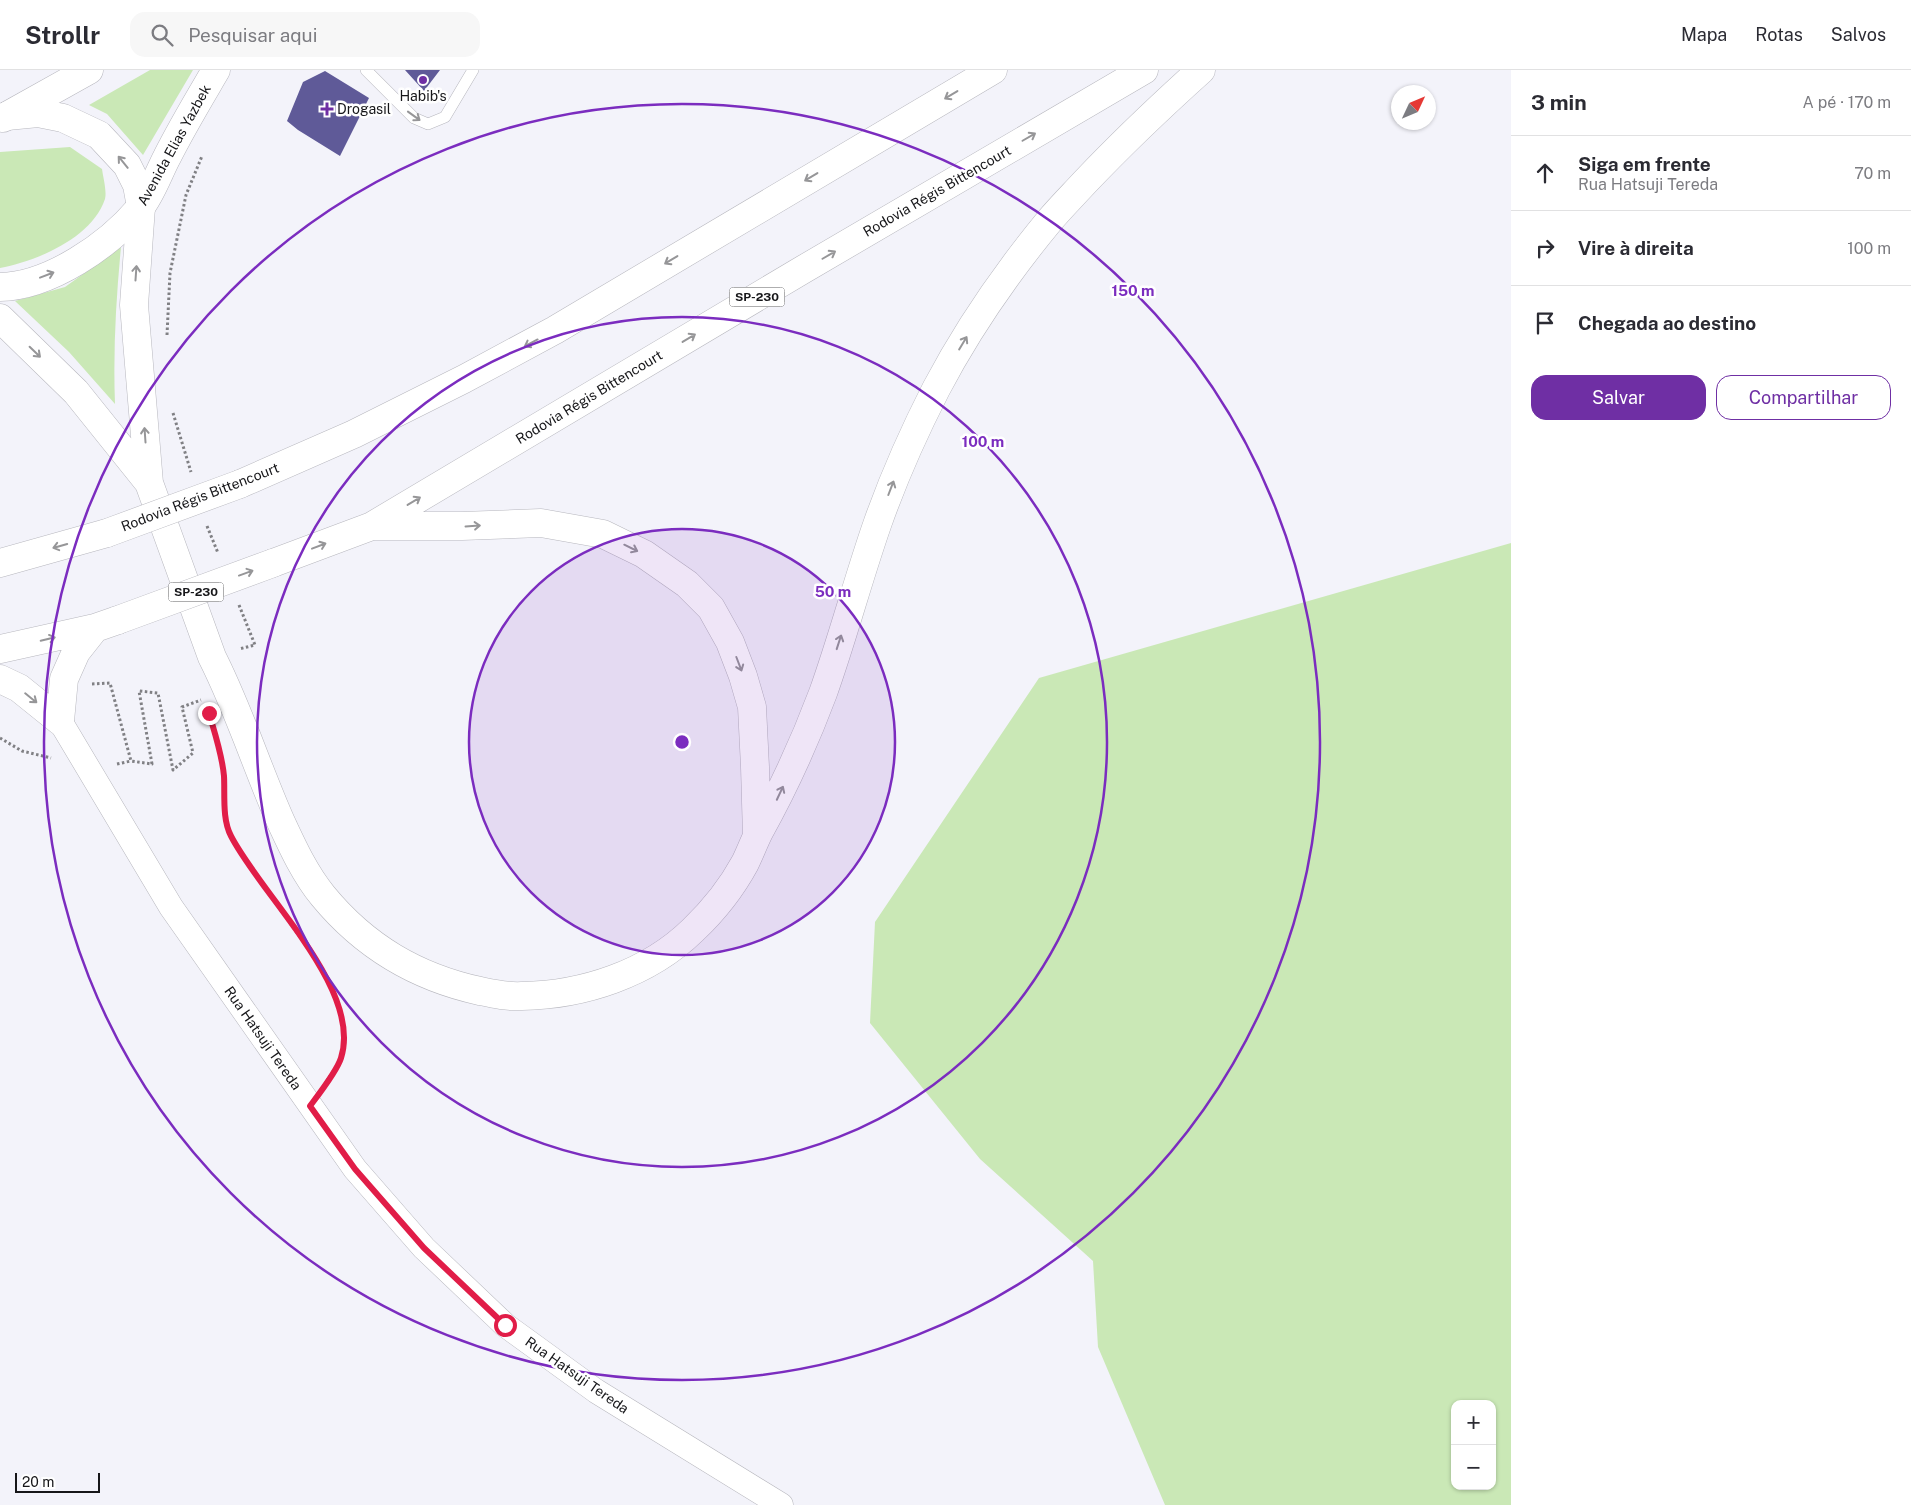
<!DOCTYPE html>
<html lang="pt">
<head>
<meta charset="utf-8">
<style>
	body { margin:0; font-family:"Public Sans",sans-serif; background:#f7f7f7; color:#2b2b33 }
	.controls { position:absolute; right:15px; bottom:15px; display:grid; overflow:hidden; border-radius:10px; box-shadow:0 1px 4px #0004 }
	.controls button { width:45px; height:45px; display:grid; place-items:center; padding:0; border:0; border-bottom:1px solid #e1e1e2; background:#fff; color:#2b2b33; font:25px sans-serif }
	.compass { position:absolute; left:1391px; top:15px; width:45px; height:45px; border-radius:50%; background:#fff; box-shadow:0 1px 4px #0004; rotate:46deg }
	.scale { position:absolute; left:15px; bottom:12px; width:85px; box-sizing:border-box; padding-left:5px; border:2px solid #161619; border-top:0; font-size:14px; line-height:18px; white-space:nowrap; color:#161619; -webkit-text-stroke:4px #fff; paint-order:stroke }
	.stop { position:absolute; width:15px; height:15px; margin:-11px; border:4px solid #e11d48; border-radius:50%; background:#fff }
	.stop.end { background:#e11d48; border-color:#fff; box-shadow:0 1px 5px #0008 }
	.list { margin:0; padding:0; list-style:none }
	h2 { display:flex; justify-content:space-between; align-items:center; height:65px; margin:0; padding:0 20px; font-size:21px }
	h2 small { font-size:16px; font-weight:400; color:#7c7c81 }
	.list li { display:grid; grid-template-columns:32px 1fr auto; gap:15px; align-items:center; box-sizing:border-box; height:75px; padding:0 20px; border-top:1px solid #e1e1e2 }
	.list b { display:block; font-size:19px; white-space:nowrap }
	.list p { margin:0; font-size:16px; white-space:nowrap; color:#7c7c81 }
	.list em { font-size:16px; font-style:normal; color:#7c7c81 }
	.actions { display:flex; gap:10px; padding:15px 20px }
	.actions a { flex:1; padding:11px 0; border:1px solid #6f2fa4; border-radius:15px; text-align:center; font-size:18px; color:#6f2fa4 }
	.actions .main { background:#6f2fa4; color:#fff }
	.icon { flex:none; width:28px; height:28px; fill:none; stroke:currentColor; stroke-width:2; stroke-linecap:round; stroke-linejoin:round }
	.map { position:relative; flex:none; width:1511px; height:1435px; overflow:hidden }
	header { display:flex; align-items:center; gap:30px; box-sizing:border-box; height:70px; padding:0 25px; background:#fff; border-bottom:1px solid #e1e1e2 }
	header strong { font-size:24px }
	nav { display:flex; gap:28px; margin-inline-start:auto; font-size:18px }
	.search { width:350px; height:45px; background:#f7f7f7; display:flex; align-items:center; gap:12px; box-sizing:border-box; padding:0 18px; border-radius:15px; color:#7c7c81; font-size:19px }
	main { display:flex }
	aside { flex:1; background:#fff }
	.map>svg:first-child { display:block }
</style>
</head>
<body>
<header>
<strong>Strollr</strong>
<div class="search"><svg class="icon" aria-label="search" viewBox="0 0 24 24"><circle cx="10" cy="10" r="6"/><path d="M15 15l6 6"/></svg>Pesquisar aqui</div>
<nav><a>Mapa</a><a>Rotas</a><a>Salvos</a></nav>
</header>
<main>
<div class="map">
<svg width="1511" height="1435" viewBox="0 0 1511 1435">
	<rect width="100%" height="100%" fill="#f3f3fa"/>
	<path fill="#cae8b6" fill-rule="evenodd" d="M150,0H193L143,85L107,44L89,35Z
		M70,77L102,99C103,107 107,121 105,129C92,168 37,191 0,198V82Z
		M121,177C116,229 113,281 115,334L69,282L15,231L65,217Z
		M1511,473V1435H1165L1098,1277L1093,1191L980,1089L870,953L875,852L1039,608ZM1455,1334H1492V1416H1455Z"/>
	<path fill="#5f5a98" d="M405,0H440L424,21Z
		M325,1L369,28L340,86L298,60L287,51L303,12Z"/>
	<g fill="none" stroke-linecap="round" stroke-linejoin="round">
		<defs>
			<path id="lane" d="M366,0L414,48L428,54L445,47L473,0"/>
			<path id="street" d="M60,651L171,837L355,1099L424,1178L505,1255L596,1321L781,1435"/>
			<path id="primary" d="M3,48L89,0
				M0,217C50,216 109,175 140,138C151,125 159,102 167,87C182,57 199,29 216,0"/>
			<path id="highway" d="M7,46L38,43L63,48L99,65L127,95L137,115L141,137L134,235L149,413L212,587C239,640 257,698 281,752C293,778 305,804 323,826C365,877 416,907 480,921C494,924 507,927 522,926C583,925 648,904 693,860C713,841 732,817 745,793C750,783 754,772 759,762C784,717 805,671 823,623C843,567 858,509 878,452C894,407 914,362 936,319C967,260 1007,202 1050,150C1061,137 1073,125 1085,112C1122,73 1161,36 1201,0
				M0,248L76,322L149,413
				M240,414L354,364L464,309L555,260L993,0
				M372,456H462L541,453L603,464L644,484L687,514L711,538L730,572L743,606L752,637L755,697L757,766
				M0,493L107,463
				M273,493L372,456L804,199L1144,0
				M0,579L95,558L118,550
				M0,609L19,618L60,651
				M60,651L64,609L76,582L95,558"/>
		</defs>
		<use href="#lane" stroke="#b7b7be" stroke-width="12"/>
		<use href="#street" stroke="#b7b7be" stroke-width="25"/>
		<use href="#primary" stroke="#b7b7be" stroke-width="29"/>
		<use href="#highway" stroke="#b7b7be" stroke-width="29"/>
		<path stroke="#808084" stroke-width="3" stroke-dasharray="2.5 2.5" stroke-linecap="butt" d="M167,265L170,203L186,125L202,86
			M173,343L191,402
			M207,456L218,483
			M239,535L255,575L239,579
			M92,614L110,613L131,691L152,694L139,621L158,623L173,700L193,683L182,637L201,630
			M0,668L22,681L51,688
			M220,682L224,705L226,750L230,765L252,800L315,888L331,916L340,943L345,970L341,990L326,1012
			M117,694L131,691"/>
		<use href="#lane" stroke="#fff" stroke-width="11"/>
		<use href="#street" stroke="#fff" stroke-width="24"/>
		<use href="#primary" stroke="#fff" stroke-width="28"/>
		<use href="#highway" stroke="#fff" stroke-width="28"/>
		<defs>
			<path id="highway-bridge" d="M107,463L240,414
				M118,550L273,493"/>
		</defs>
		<use href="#highway-bridge" stroke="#b7b7be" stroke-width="29" stroke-linecap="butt"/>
		<use href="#highway-bridge" stroke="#fff" stroke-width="28"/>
	</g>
	<defs><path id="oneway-shaft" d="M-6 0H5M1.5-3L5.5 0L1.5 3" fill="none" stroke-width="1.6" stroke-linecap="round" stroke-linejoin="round" transform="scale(1.25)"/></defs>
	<g stroke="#969698">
		<use href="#oneway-shaft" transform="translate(951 25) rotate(149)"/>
		<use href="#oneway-shaft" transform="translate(414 46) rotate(36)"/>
		<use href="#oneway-shaft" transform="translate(1029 67) rotate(-30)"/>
		<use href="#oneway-shaft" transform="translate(123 92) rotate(-129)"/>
		<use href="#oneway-shaft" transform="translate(811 107) rotate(149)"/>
		<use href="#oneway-shaft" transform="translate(829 185) rotate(-30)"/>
		<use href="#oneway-shaft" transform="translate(671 190) rotate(149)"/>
		<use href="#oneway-shaft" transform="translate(136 203) rotate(-86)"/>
		<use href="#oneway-shaft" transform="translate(47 205) rotate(-21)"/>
		<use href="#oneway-shaft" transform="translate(689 268) rotate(-31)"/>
		<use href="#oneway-shaft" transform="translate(531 273) rotate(152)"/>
		<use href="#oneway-shaft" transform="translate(963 273) rotate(-59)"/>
		<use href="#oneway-shaft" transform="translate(35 282) rotate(44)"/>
		<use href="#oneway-shaft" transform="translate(145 365) rotate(-94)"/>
		<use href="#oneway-shaft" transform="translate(891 418) rotate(-69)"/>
		<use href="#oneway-shaft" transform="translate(414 431) rotate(-31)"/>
		<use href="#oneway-shaft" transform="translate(473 456) rotate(-4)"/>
		<use href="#oneway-shaft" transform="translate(60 476) rotate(164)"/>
		<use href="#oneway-shaft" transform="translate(319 476) rotate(-21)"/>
		<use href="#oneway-shaft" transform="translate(631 478) rotate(26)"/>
		<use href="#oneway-shaft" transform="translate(246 503) rotate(-20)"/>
		<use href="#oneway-shaft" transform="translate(48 569) rotate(-13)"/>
		<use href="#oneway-shaft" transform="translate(839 572) rotate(-72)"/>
		<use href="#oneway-shaft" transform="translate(739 594) rotate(69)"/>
		<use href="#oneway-shaft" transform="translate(31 628) rotate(39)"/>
		<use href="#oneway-shaft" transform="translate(780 723) rotate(-65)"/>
	</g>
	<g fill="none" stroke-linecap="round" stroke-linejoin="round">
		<path stroke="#e11d48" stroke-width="6" d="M209,643C215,664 222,684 224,706C225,725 222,749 231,766C261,825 363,919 341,988C337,1001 319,1024 310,1036L355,1099L424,1178L505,1255"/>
	</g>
	<circle cx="682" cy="672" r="213" fill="#7b2cbf" fill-opacity=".12"/>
	<g fill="none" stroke="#7b2cbf" stroke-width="2.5">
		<circle cx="682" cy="672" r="213"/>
		<circle cx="682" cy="672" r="425"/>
		<circle cx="682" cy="672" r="638"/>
	</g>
	<g fill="#6f2fa4" stroke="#fff" stroke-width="2">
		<circle cx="423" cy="10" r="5"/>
		<path d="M324.5 31.5h5v5h5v5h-5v5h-5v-5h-5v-5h5z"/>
	</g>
	<g text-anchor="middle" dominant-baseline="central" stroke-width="5" stroke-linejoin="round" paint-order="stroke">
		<g fill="#fff" stroke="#5c5c5e" stroke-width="1">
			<rect x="729.5" y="217.5" width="55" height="19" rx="4"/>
			<rect x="168.5" y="512.5" width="55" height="19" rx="4"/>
		</g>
		<g font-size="12" font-weight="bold" fill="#161619">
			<text x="757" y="227">SP-230</text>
			<text x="196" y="522">SP-230</text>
		</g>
		<g font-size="14" fill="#161619" stroke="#fff">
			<text x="423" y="26">Habib's</text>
			<text x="337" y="39" text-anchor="start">Drogasil</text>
		</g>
		<g font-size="14" fill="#161619" stroke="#fff">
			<text transform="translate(174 75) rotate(-61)">Avenida Elias Yazbek</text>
			<text transform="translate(937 121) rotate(-30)">Rodovia Régis Bittencourt</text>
			<text transform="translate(589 327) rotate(-31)">Rodovia Régis Bittencourt</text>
			<text transform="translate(200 427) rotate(-21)">Rodovia Régis Bittencourt</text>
			<text transform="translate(263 968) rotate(55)">Rua Hatsuji Tereda</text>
			<text transform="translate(577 1305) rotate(35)">Rua Hatsuji Tereda</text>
		</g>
	</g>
	<circle cx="682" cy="672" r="8" fill="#7b2cbf" stroke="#fff" stroke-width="2.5"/>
	<g font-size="15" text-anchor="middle" font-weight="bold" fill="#7b2cbf" stroke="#fff" stroke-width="5" stroke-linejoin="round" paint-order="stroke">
		<text x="1133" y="226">150 m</text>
		<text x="983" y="377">100 m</text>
		<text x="833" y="527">50 m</text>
	</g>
</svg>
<div class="controls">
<button>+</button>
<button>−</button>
</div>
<svg class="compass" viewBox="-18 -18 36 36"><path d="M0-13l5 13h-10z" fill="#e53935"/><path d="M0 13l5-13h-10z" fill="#7c7c81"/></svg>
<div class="scale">20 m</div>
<div class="stop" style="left:505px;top:1255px"></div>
<div class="stop end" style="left:209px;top:643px"></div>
</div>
<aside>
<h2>3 min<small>A pé · 170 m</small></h2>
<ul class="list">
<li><svg class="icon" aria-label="ahead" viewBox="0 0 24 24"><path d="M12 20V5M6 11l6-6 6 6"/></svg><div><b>Siga em frente</b><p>Rua Hatsuji Tereda</p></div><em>70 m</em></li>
<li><svg class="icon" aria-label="right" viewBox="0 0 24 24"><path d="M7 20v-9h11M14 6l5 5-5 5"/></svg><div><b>Vire à direita</b></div><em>100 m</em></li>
<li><svg class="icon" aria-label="arrive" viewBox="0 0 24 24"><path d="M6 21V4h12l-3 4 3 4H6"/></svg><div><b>Chegada ao destino</b></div></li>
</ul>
<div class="actions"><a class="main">Salvar</a><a>Compartilhar</a></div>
</aside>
</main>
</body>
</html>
